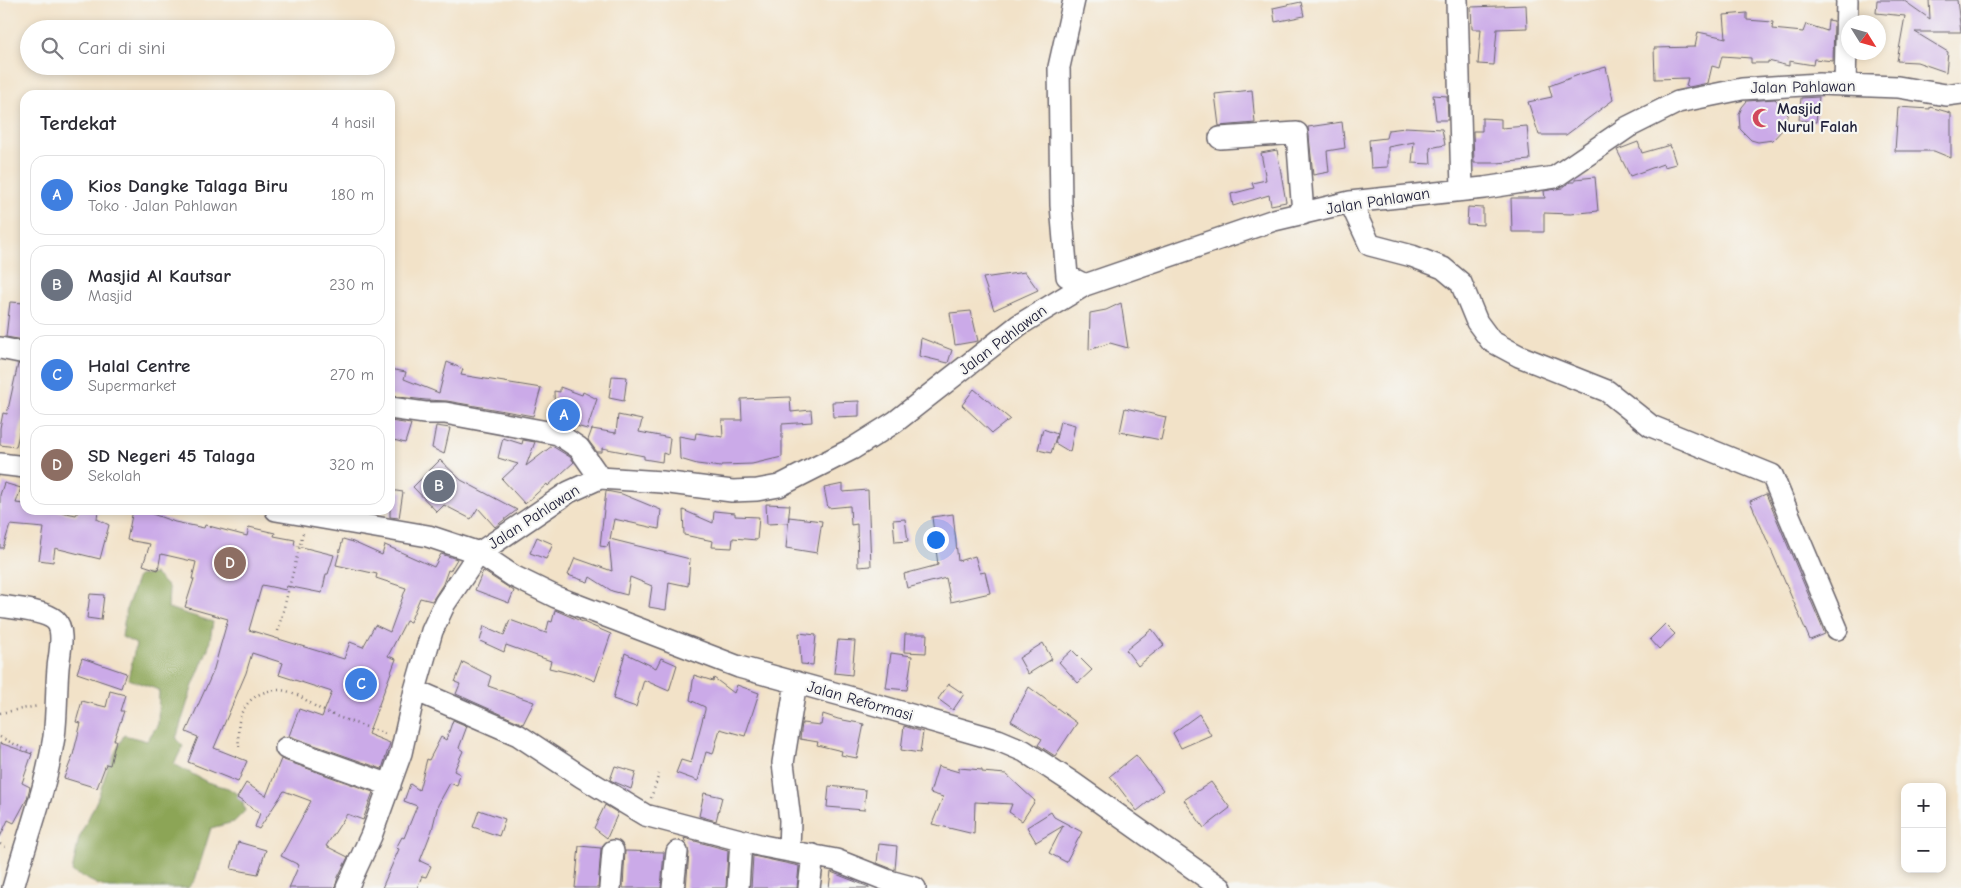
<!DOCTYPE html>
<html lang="id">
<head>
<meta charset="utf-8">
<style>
	body { margin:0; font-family:"Comic Neue",sans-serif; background:#f2f2f3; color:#2b2b33 }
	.controls { position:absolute; right:15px; bottom:15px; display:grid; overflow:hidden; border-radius:10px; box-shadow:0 2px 8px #0003 }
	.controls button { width:45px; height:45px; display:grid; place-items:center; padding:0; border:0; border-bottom:1px solid #e1e1e2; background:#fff; color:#2b2b33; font:25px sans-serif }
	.compass { position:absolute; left:1841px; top:15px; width:45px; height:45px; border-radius:50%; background:#fff; box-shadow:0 2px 8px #0003; rotate:127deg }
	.you { position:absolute; left:935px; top:539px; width:18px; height:18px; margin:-12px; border:4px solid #fff; border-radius:50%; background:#1a73e8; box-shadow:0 0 0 8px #1a73e833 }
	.badge { display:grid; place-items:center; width:32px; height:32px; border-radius:50%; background:#d1495b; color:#fff; font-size:16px; font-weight:700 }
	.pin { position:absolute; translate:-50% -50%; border:2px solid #fff; box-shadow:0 1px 5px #0006 }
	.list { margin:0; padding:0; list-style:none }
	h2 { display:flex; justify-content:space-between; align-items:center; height:65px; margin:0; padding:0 20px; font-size:21px }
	h2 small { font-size:16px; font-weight:400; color:#7c7c81 }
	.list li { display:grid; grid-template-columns:32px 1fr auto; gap:15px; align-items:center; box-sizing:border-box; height:80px; margin:0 10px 10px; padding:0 10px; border:1px solid #e1e1e2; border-radius:15px }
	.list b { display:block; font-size:19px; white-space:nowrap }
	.list p { margin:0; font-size:16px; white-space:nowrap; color:#7c7c81 }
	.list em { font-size:16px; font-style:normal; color:#7c7c81 }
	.icon { flex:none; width:28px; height:28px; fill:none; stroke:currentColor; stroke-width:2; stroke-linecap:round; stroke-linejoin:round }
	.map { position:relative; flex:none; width:1961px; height:888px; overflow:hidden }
	.search { position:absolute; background:#fff; box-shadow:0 2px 8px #0003; left:20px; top:20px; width:375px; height:55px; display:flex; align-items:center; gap:12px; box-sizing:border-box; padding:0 18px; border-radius:28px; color:#7c7c81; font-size:19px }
	.panel { position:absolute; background:#fff; box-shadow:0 2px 8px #0003; left:20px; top:90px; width:375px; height:425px; border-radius:15px }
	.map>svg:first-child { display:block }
</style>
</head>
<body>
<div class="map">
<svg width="1961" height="888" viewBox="0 0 1961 888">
	<rect width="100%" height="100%" fill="#f6f6f2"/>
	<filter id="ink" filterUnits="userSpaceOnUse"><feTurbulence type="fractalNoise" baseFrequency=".02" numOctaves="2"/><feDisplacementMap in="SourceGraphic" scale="10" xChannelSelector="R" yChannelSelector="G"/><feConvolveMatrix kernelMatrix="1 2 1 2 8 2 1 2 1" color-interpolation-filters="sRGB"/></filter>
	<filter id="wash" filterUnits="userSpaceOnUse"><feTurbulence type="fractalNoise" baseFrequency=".0096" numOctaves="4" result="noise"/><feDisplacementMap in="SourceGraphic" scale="20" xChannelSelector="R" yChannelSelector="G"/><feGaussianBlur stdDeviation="1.12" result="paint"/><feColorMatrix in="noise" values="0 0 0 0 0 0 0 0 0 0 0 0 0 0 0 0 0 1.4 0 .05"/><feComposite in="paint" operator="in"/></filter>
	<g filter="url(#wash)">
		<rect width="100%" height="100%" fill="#f2e2c8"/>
		<path fill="#8ca557" stroke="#576449" d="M155,574L169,588L168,608L213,622L209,646L192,688L176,739L183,746L174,764L207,782L228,788L241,796L245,811L234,822L211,828L195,880L188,888H109L99,885L72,872L79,838L97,800L108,767L124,735L147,741L158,724L159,690L128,679L136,644L122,637L126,610L138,576Z"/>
		<g id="blocks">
			<path fill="#cbaae8" d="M1877,0H1903L1930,19L1929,0H1957L1961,32H1915L1948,52L1946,72L1917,62L1897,61L1905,16L1876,13Z
				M1301,2L1304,16L1275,22L1273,8Z
				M1526,5L1527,28L1497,29L1494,65L1478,64L1481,29H1472L1471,7Z
				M1747,13V20L1773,22L1772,29L1803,32L1806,24L1827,31L1828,20L1834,21L1833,61L1814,59L1813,65L1789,61V66L1768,61V63H1751V58L1722,56L1719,68L1712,66L1708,83L1689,87L1686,86L1688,78L1655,79L1654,48L1695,47L1698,32L1726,38L1724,15Z
				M1606,67L1613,100L1566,135H1539L1528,102L1552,97L1549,86L1581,74Z
				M1252,90L1255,123L1219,126L1215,94Z
				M1433,95L1447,96L1448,120H1436Z
				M1819,97L1816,122L1799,120L1801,98Z
				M1775,99L1788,113L1783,129L1773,140L1758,142L1751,140L1740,129L1739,114L1742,107L1747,101Z
				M1898,107L1930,109V107L1951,113V158L1934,151H1895Z
				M1482,118L1501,119V128L1527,126L1530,160L1497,163H1474L1473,131H1482Z
				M1342,122L1345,148L1327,151L1329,172L1313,175L1308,127Z
				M1405,127L1442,129L1445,145L1430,148L1431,164L1412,163L1414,142L1388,147V167L1371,168L1369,140L1386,138L1388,130L1405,128Z
				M1638,142L1642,153L1670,145L1676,164L1664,167L1663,164L1630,176L1617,150Z
				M1277,150L1286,202L1271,205L1269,195L1233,206L1231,194L1254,188L1252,183L1266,180L1261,153Z
				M1595,177L1598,211L1571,214L1544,213V232H1512L1511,198H1545L1544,191L1562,188L1570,182H1575V179Z
				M1468,207L1483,208V225L1467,224Z
				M1025,272L1038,290L994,310L983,278Z
				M10,302L25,303L24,340L6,337Z
				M1121,303L1128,348L1110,343L1089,350L1090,313L1106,310Z
				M971,311L978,341L955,345L950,313Z
				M921,338L952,350L948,363L919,356Z
				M447,362L463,369L461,375L541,388L533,416L447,401L426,400L390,396V369L406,372L404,379L439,393Z
				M18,364L25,365V408L16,447L0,445V428L3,413L7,414Z
				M612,376L627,377L624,401L609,398Z
				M560,387L582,395L583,392L597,399L587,429L555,420L554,391L560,392Z
				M974,389L1010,419L992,433L962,405Z
				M790,397L791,412L811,410L812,422L782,424V457L752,464L721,465V467L697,464L680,459L679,436L695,439L696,433L723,437L722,420H742L741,399Z
				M859,401V416L833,417L832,402Z
				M1125,408L1166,417L1161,440L1120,432Z
				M618,415L642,420L639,432L670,438L668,455L663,453L662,462L644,459V456L602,448V452H597L588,440L592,429L616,433Z
				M390,421L411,424L405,443L390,439Z
				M1060,421L1075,425L1070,452L1055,443Z
				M436,426L450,428L444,454L432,448Z
				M1043,429L1057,434L1051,453L1038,450Z
				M503,438L522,444L523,440L535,442L526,466L552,446L570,457L574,462L548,486L547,484L525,504L502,479L518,464L498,458Z
				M440,460L461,480L517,510L495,527L478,508L471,519L444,505L437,512L413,487Z
				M4,483L21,488L16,503L25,504V510H52L76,515L79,510H98L97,519L109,525L100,559L55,548L53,562L39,560L44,528L10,525L3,548H0V495Z
				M843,484V492L868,490L871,566L858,567L857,524L851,525L850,506L828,508L824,488Z
				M390,490L403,492L399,518L390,517Z
				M606,491L622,494L661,510L659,529L614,519L610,539L690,559L688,586L669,582L666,610L649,607L652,586L630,577L627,595L612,591L590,577L588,582L568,575L575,558L612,571L609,542L607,547L600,546Z
				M1766,494L1825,634L1810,640L1750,501Z
				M766,504L790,505L788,523L767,524Z
				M133,510H141L175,522L204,528L205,525L247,536L249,527L275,533L274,536L295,540L294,545L334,555L328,574H326L322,593L287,586L286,590L262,585L249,630L344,659L350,642L363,647L375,625L390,632L406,588L376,578L377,574L336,565L343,539L353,542L382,555L385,545L434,567L441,554L457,559L450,571L448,570L443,584L432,601L420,598L410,622L406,621L388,656L396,659L368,734L390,743L382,769L289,736L299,709L322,717L332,692L279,675L283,663L252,653L246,673L214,748L247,761L238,782L188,762L198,737L186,732L213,672L228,619L185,607L194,579H192L196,562L161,554L158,570L143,565L150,544L127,540Z
				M683,510L713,523L714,511L735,513V516L759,517L757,540L733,538L732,548L712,547L713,541L684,535Z
				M953,514L958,561L975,556L980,573L985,572L990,593L951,602L946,578L907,588L904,574L938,565L932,517Z
				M789,517L822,521L817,553L786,548Z
				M905,519L908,541L895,542L893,520Z
				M537,537L553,544L546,559L530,553Z
				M483,571L514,591L509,603L475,590Z
				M90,594L104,595L101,620L87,618Z
				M555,610L611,634L595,681L574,672V674L549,668L551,661L506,645L504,652L480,641L484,626L504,635L510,620L546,633L549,621L552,622Z
				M1665,624L1675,634L1659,649L1650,639Z
				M1152,629L1164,645L1138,666L1126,650Z
				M799,633L816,635L813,665L801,664Z
				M905,634H927L926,653L904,652Z
				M838,640L855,641L852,675L834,673Z
				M1043,643L1052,659L1028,674L1019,658Z
				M1072,650L1092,670L1078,683L1059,662Z
				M625,653L656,668L661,658L677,665L669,691L644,680L636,707L613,699Z
				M891,653L912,656L907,690L886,688Z
				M82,658L126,673L121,688L77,673Z
				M463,662L491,676L488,686L534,702L523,724L456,694L460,684L455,682Z
				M694,675L713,681L714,678L734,693L737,685L759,693L745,736L720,729L713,754L706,752L698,781L676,773L681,760L691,763L705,710V707L690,700Z
				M949,684L964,694L953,710L938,699Z
				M1029,687L1077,723L1055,756L1038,745L1042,739L1011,721Z
				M110,691L125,695L120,711H124L114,740H116L110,765L106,764L97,788L64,778L73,755L81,723L76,722L82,701L106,707Z
				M823,714L838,719L864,724L857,758L841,755L842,751L817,745L818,742L800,739L802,723L821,725Z
				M1199,714L1211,735L1181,748L1173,733Z
				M453,720L467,726L459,748L463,751L454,771L460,774L457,786L450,783L438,805L432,830L420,861L431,866L426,877L422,876L417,888H382L399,849L396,848L402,837L404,838L417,806L404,801L410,784L419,790L427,759L429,760L441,737L446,740Z
				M904,726L923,732L920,753L901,750Z
				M0,743L32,754L22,783L30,787L27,799L14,823L8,820L0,837Z
				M1136,755L1163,790L1137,811L1110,776Z
				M281,759L373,792L363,820L347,814L326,846L348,857L338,877L335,888H289L299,865L281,856L311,801L284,791L259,829L255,827L260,813L237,798L246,783L266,796Z
				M615,766L636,772L631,789L610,780Z
				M938,766L959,772V768L982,770V772L1006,774L1035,801L1022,821L1009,812L1012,804L975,802L974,834L932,824L943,797L930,793Z
				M1211,782L1230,808L1204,828L1184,800Z
				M829,786L866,790L864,810L827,807Z
				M704,793L722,797L716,821L699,816Z
				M605,805L618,813L607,838L594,828Z
				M479,810L505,819L499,836L473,827Z
				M1051,812L1054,817L1082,832L1066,862L1049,853L1063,826L1036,842L1027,827Z
				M684,838L728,850L726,888H686L689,853Z
				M238,842L266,850L258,874L231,869Z
				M879,844L897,846L895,870L877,863Z
				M579,846L601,848L598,888H575Z
				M625,851L664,852L661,888H623Z
				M753,856L799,866L797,888H751Z
				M831,872L869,887V888H829Z"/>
		</g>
	</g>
	<g filter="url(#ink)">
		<use href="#blocks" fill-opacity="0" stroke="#6b656c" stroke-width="1"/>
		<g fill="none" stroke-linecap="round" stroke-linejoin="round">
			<defs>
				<path id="minor" d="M1074,0L1059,67L1061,205L1067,276L1085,285
					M1457,0L1462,190
					M1845,85L1847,0
					M1220,138L1297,133L1303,214
					M1350,202L1370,245L1412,256L1443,268L1461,283L1477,322L1491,341L1519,356L1607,391L1651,426L1772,475L1837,629
					M0,348L25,353
					M390,408L425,413H445L558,434L579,448L600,478
					M0,464L25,467
					M276,510L428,536L479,553L513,576L556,597L739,667L852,698L998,740L1024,751L1073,783L1221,888
					M0,606C13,608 46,611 55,620C66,630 59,655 58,668C56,691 57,714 54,737C46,789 27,837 13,888
					M415,690L518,735L582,777L645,815L763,846L836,860L889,881L915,888
					M286,748L390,785
					M789,851L790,820L783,763L796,682
					M347,888L371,836L401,753L415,690L432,631L445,603L479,553L569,492L600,478L662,482L732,491L757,490L779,486L852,449L895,422L1019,325L1085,285L1274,220L1350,202L1484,188L1555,177L1628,127L1678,102L1742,89L1819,84L1898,87L1946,95L1961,93
					M610,888L613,851
					M673,888L677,852
					M738,888L741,841
					M809,888L813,855"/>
			</defs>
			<use href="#minor" stroke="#6b656c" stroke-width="24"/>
			<path stroke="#6b656c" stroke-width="2.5" stroke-dasharray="1 4" stroke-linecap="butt" d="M278,631L303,533
				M0,713L38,706
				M0,737L34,754
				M239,747C238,736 237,722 242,712C251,694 271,686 290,692C301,695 310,704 320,709C342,720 366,726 388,735
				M651,798L659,774
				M0,844L8,848"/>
			<use href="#minor" stroke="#fff" stroke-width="21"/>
		</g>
	</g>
	<defs>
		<symbol id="mosque-bare" viewBox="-9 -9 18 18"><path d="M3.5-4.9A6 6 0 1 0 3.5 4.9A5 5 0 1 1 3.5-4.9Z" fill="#d1495b" stroke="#f6f6f2" stroke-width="2.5" paint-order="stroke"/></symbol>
	</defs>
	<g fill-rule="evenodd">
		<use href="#mosque-bare" x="1748" y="104" width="28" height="28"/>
	</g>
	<g text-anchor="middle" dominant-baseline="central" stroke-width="4.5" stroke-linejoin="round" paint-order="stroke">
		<g font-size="16" fill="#22223b" stroke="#f6f6f2">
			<text transform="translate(1803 87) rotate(-1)">Jalan Pahlawan</text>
			<text transform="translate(1378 201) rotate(-9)">Jalan Pahlawan</text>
			<text transform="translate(1003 340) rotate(-37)">Jalan Pahlawan</text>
			<text transform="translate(534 517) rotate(-33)">Jalan Pahlawan</text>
			<text transform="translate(860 701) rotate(16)">Jalan Reformasi</text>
		</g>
		<g font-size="16" font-weight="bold" fill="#22223b" stroke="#f6f6f2" text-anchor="start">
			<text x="1777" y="109">Masjid<tspan x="1777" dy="18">Nurul Falah</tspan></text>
		</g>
	</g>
</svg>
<div class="controls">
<button>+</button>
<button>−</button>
</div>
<svg class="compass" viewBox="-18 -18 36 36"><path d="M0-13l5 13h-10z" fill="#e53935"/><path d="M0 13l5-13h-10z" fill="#7c7c81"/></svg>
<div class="you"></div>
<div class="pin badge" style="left:564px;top:415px;background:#3f7fe0">A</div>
<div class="pin badge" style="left:439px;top:486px;background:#6b7280">B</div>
<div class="pin badge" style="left:361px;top:684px;background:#3f7fe0">C</div>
<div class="pin badge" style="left:230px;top:563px;background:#8d6e63">D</div>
<div class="search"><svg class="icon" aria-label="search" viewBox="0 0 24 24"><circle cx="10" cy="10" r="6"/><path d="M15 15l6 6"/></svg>Cari di sini</div>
<section class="panel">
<h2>Terdekat<small>4 hasil</small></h2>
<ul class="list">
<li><span class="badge" style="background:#3f7fe0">A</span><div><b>Kios Dangke Talaga Biru</b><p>Toko · Jalan Pahlawan</p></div><em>180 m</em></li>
<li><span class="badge" style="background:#6b7280">B</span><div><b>Masjid Al Kautsar</b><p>Masjid</p></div><em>230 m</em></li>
<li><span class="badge" style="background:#3f7fe0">C</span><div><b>Halal Centre</b><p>Supermarket</p></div><em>270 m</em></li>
<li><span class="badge" style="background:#8d6e63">D</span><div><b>SD Negeri 45 Talaga</b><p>Sekolah</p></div><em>320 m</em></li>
</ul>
</section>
</div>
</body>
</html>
